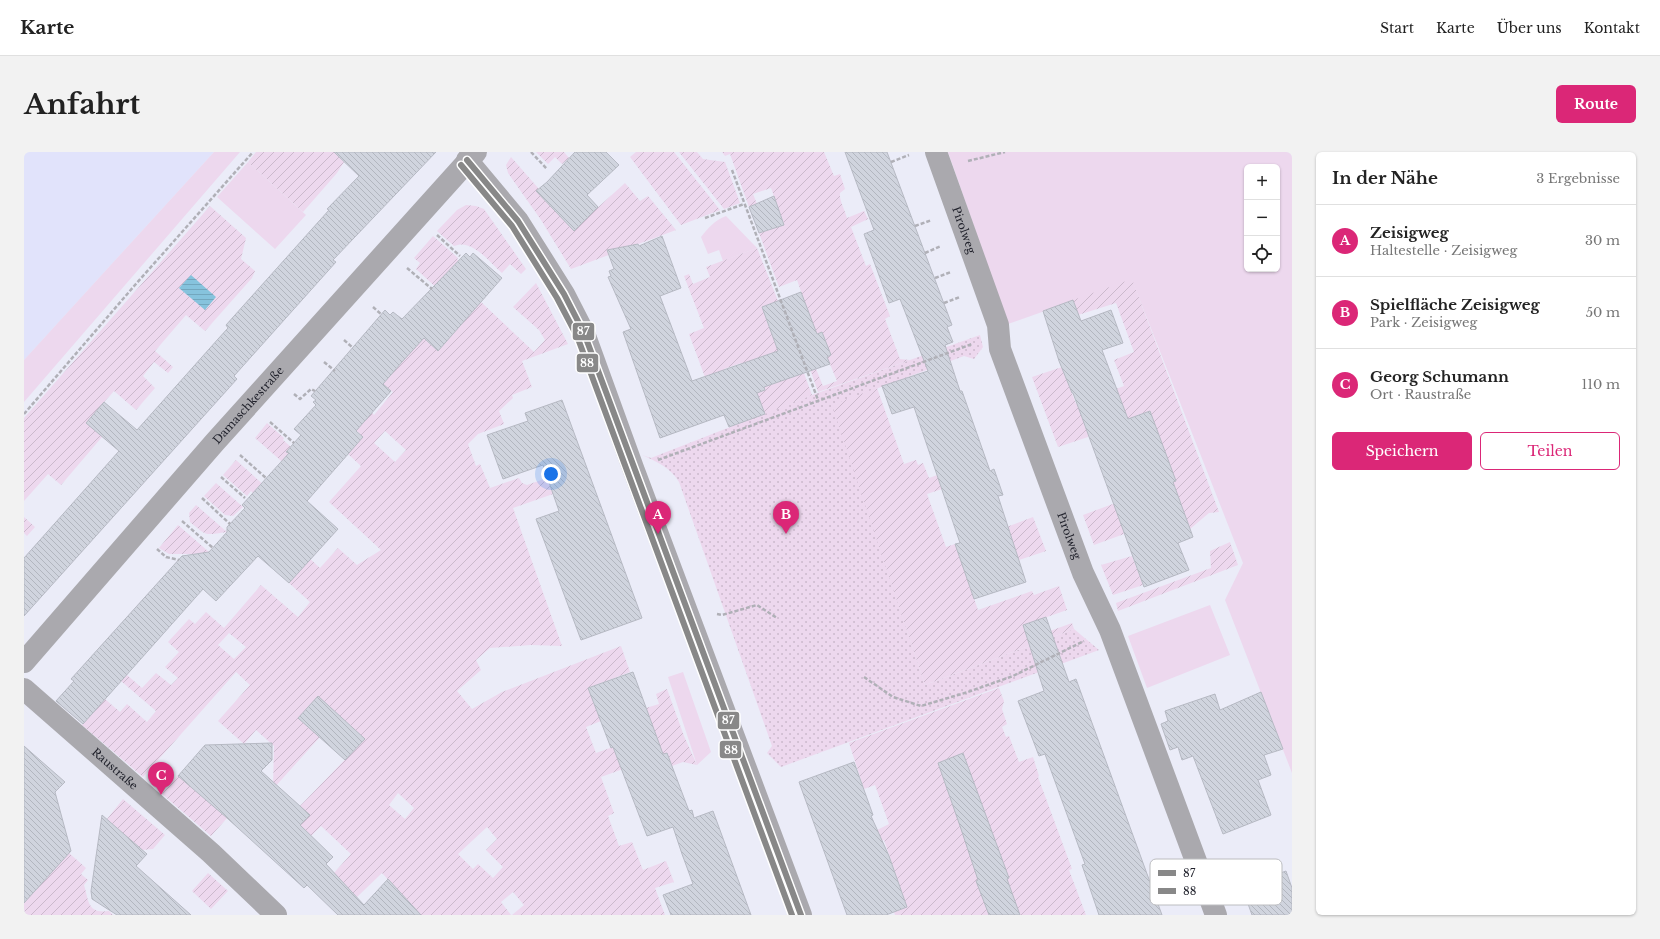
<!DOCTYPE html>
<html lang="de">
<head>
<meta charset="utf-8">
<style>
	body { margin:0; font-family:"Libre Baskerville",serif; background:#f2f2f2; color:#222 }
	.controls { position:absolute; right:12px; top:12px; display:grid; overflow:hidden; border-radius:6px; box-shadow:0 1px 3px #0004 }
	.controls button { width:36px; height:36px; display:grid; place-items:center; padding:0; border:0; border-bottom:1px solid #e0e0e0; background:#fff; color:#222; font:20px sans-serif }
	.you { position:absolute; left:527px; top:322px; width:14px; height:14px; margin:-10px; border:3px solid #fff; border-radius:50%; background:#1a73e8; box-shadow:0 0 0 6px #1a73e833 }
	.badge { display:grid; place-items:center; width:26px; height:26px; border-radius:50%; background:#db2777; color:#fff; font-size:13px; font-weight:700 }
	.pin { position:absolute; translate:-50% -33px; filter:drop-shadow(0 1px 2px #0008) }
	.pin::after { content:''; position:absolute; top:21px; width:14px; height:12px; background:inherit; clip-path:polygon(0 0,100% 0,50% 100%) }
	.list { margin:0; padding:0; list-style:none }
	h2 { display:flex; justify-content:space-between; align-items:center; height:52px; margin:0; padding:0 16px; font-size:17px }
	h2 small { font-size:13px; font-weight:400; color:#767676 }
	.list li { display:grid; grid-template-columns:26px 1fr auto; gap:12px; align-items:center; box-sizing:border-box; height:72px; padding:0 16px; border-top:1px solid #e0e0e0 }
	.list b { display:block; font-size:15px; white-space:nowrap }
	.list p { margin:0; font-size:13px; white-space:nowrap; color:#767676 }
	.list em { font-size:13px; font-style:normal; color:#767676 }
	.actions { display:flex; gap:8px; padding:12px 16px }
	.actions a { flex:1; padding:9px 0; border:1px solid #db2777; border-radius:6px; text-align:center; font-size:14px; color:#db2777 }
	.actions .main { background:#db2777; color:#fff }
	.icon { flex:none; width:22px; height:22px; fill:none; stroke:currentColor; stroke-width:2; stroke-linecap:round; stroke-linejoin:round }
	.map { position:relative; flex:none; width:1268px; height:763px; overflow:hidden; border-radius:6px }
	header { display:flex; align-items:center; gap:24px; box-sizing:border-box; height:56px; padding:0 20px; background:#fff; border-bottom:1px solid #e0e0e0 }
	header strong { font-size:19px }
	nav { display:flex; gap:22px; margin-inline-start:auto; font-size:14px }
	.intro { display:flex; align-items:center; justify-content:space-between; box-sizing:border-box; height:96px; padding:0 24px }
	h1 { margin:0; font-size:28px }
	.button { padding:10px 18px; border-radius:6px; background:#db2777; color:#fff; font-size:14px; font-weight:700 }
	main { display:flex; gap:24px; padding:0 24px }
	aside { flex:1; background:#fff; border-radius:6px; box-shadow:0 1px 3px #0004 }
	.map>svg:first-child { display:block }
</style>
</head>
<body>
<header>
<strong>Karte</strong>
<nav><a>Start</a><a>Karte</a><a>Über uns</a><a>Kontakt</a></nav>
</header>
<div class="intro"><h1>Anfahrt</h1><a class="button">Route</a></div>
<main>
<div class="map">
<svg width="1268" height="763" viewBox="0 0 1268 763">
	<defs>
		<pattern id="park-dots" width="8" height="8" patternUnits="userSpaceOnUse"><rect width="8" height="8" fill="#edd8ee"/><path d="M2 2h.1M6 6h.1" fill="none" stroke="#cbb9cc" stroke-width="1.8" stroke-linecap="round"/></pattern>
		<pattern id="garden-furrows" width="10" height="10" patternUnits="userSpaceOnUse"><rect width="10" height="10" fill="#edd8ee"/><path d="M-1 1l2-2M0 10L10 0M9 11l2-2" fill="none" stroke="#cbb9cc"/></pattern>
		<pattern id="water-rules" width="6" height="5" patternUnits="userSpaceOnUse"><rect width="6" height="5" fill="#86c3dd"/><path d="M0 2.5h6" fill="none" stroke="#73a7be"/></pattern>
		<pattern id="building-back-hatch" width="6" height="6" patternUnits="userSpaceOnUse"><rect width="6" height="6" fill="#d0d4de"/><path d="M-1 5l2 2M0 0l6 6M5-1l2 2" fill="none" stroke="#b2b6bf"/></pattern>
	</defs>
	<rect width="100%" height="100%" fill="#ebecf8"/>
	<path fill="#e1e3fb" d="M0,0H190L0,208Z"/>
	<path fill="#edd8ee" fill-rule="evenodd" d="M190,0H216L0,250V208Z
		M924,0H1268V621L1201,448L1219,411L1108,128L984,172ZM1223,15H1253V117H1223Z
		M224,10L282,63L251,97L193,45Z
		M702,64L733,96L699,109L695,98L684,102L677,85C684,76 691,68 702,64Z
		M1186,453L1206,503L1123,536L1104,484Z
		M659,520L687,600L673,613L644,525Z"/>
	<path fill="url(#park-dots)" d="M956,183L959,195L950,207L940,204L809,253L901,533L1050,477L1075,498L757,615L743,601L748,594L655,330C646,315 633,310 618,303L627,306L788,243Z"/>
	<path fill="url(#garden-furrows)" fill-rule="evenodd" d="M232,0H310L320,10L313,21L279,60L224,10Z
		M512,0H540L545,6L538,12L531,5L524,12Z
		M612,0H650L696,58L657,73L606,5Z
		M655,0H673L679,7L701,10L716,51L700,57Z
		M698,0H800L810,24L816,22L821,37L816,41C815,48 821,58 823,66L840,59L844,67L827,75L842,114L846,112L866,164L861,167L876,207L886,208L794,240L785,214L790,212L799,234L813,229L803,205L807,203L798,180L781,186L763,155L780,148L773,128L755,135L735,81L760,72L747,36L729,42L733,52L725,55L706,2L701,4Z
		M487,5L515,37L512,39L549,78L601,31L616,49L624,44L652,78L547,117L517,68L484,21L482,13Z
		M442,53L452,54L460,57L502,117L497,122L486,112L478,121C465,110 448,86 430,94L413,79L433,58Z
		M186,54L222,86L217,107L231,119L228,126L181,179L162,163L131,199L149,215L144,221L130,210L119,224L131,236L112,258L90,239L71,260L78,285L37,333L24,322L0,349V266Z
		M409,84L434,106L433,107L439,113L416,139L392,117L396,111L390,106Z
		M733,96L754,149L738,155L747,181L763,175L788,243L741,262L739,257L723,245L741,238L740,235L752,231L745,213L721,221L717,211L700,217L703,228L685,236L665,182L680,176L660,124L665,122L669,132L686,125L682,115Z
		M1108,127L1195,360L1185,361L1166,377L1158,356L1099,379L1100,382L1070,393L1059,363L1151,329L1126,259L1064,281V285L1034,295L1008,225L1038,215L1052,252L1100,234L1090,208L1110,200L1092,151L1054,163L1049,148Z
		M512,131L544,192L498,209L508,235L488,243L489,246L475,259L480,272L454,282L444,292L452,314L456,312L466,336L495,326L498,331L503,333L523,326L529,342L489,356L538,494L507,493L466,496L452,508L457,518L433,539L448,557L478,540L597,494L606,520L564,536L577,569L562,575L572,601L631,580L622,556L635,552L632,542L643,537L660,584L673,613L659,610L648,614L643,601L577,625L590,661L584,664L595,694L608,690L619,718L642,709L650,730L631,736L641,763H488L500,753L489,740L477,750L487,763H397L358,721L333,745L310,721L327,702L297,674L287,684L276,674L285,663L276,654L341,587L294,544L296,585L249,637L250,594L232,578L220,592L194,569L226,533L212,520L119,625L58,573L81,547L96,560L103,552L123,570L132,559L97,529L103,523L118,536L132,521L147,533L154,526L141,515L155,500L144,490L165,467L171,472L182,460L200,476L237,433L274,465L286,450L265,431L275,420L259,406L271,393L296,416L314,396L333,413L357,398L305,350L337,314L324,302L339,285L332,278L348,261L350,263L369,240L359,232L399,186L414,199L457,150L510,200L521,188L515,178L489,155ZM361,279L382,298L371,310L350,291ZM205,481L222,495L210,507L194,493ZM374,641L390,656L381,667L365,653ZM463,675L473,687L462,698L479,715L469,726L454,712L449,717L434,702Z
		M853,236L880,312L892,308L894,313L899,311L905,326L927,318L918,337L903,342L922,395L931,392L954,458L1008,439L1010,443L1035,434L1043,458L1000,473L1026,479L1048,471L1050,477L901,533L808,253Z
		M243,271L260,286L259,288L267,295L263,300L269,306L263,314L231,286Z
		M212,308L243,336L234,346L227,339L223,344L199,323Z
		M192,331L219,355L209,364L201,363L180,344Z
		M172,353L203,380C180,383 184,385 166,370L165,361Z
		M0,365L11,375L3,384L0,381Z
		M1009,365L1022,399L995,408L980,376Z
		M154,373L185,400L178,409L170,402H145L135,396Z
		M1206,390L1214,413L1094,459L1092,451L1187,416L1186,399Z
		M1108,404L1119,433L1089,443L1077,413Z
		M975,536L980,549L978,557L983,572L978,575L982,585L985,584L995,610L1009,605L1015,624L1014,625L1048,717L1045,718L1062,763H871L870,760L883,755L860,688L829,699L853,678L865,672L851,633L840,637L825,591ZM926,606H927L928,651L914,611Z
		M154,623L203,666L187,684L138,642Z
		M99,647L141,683L129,697L118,698L83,667Z
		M45,701L62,716L57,722L64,728L60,733C65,749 63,762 85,759L89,763H0V729L11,739Z
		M184,721L204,739L187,757L168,739Z"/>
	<path fill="url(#water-rules)" d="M167,123L192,145L181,158L155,136Z"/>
	<path fill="url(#building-back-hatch)" stroke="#b6b9c3" d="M310,0H412L309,108L312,110L210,224L213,227L0,464V406L95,299L62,271L80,250L113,278L194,187L204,176L202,173L305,58L303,57L335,24Z
		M551,0H582L595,13L563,43L574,55L550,79L512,39L523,30Z
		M821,0H863L928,173L923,175L929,190L921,193L936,239H938L966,319L970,317L979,343L974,344L1002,430L950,447L931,392L936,391L890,255L868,262L858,234L904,219L876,147L865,151L840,82L850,78Z
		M750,44L760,73L735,81L725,55Z
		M638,84L657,136L636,144L668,229L754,199L738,155L777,140L793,182L798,180L807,203L803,205L806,212L740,235L741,238L733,241L741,262L705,275L700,263L636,286L599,180L607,177L584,125L587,124L585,119L590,117L583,98L614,92L615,94Z
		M442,101L446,105L449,101L478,126L414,199L400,186L378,210L359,232L367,239L332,279L339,285L283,349L314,377L265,431L234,404L192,449L179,437L59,572L32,549L50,529L47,527L158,404L185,400L203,380V375L221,356L218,353L265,301L262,300L277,283L270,277L292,253L289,250L292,248L287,244L361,158L366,163L369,160L378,167Z
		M1049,148L1057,169L1087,158L1099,191L1078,198L1104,267L1126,259L1152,329L1149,330L1169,385L1154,391L1165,418L1120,435L1049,241H1048L1035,209L1019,159Z
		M538,248L618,466L557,488L512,367L535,359L519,313L479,327L463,283L504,269L501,261Z
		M1022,465L1045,530L1052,527L1138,763H1075L1058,713L1061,712L1021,602L1015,604L994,549L1020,539L999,473Z
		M609,520L639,602L643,601L665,659L668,658L670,666L689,659L727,763H647L639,743L669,732L658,702L649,675L623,684L589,595L587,596L564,536Z
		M1237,540L1259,597L1240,603L1247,623L1234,628L1247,663L1199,682L1169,604L1158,608L1154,595L1146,598L1137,572L1144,569L1141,559L1191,542L1196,558Z
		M294,544L341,587L321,608L274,566Z
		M248,591V608L237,619L286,663L276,673L309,705L302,712L340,753L364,727L397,763H314L283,733L280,736L203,666L154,624L181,593Z
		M0,594L41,630L31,640L47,699L0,751Z
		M939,601L985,726L983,727L996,763H965L952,729L954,728L936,674L914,611Z
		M830,610L849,663L847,664L865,704L883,755L862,763H823L775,630Z
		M78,663L123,702L112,714L167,763H93L68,747L67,739Z
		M1262,719L1268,736V763H1228L1218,735Z"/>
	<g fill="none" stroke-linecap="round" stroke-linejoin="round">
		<path stroke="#b0b0b7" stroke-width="2.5" stroke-dasharray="4 2" stroke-linecap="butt" d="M507,0L523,17
			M944,9L981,0
			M867,10L885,3
			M708,18L794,248
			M681,66L720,52
			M891,74L908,68
			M413,83L436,104
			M901,101L917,94
			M383,116L408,137
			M911,126L927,120
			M920,151L936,145
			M349,155L358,163
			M320,188L328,195
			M300,210L311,219
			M270,242L276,247L287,237L291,239
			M0,262L111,133L229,0
			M246,270L270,291
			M216,303L242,326
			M634,308L948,192
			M197,325L221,346
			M178,346L206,372
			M158,369L189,396
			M133,397L142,405L155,408
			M693,462L698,463L733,453L753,466
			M840,525L869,545L897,554L944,540L989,524L1060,489"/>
		<g stroke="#aaa9ae" stroke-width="22">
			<path id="s1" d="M912,0L974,173L976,197L1059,421L1086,478L1192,763"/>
			<path d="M443,8L494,69L540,142L560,181L609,316L777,763"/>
			<path id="s2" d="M0,510L191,290L452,0"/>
			<path id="s3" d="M0,537L187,701L252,763"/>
		</g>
		<defs>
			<path id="bus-1" d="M443,8L494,69L540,142L560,181L777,763"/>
			<path id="bus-2" d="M437,13L488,74L533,146L553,184L768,763"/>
		</defs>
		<use href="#bus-1" stroke="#fff" stroke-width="9"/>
		<use href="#bus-2" stroke="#fff" stroke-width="9"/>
		<use href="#bus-1" stroke="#888" stroke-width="6"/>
		<use href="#bus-2" stroke="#888" stroke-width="6"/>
	</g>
	<g text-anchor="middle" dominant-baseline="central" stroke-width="3" stroke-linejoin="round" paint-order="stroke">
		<g font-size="11" fill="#21222c" stroke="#fff">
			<text stroke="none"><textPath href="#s1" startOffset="83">Pirolweg</textPath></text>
			<text stroke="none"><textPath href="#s2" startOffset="341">Damaschkestraße</textPath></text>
			<text stroke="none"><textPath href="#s1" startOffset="407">Pirolweg</textPath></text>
			<text stroke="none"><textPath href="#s3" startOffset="121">Raustraße</textPath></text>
		</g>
	</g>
	<rect x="1126" y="707" width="132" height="46" rx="6" fill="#fff" stroke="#bcbdc0" stroke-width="1"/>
	<rect x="1134" y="718" width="18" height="6" fill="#888"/>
	<rect x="1134" y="736" width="18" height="6" fill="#888"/>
	<g font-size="11" fill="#21222c">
		<text x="1159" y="725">87</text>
		<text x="1159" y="743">88</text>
	</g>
	<g stroke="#fff" stroke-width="1.5">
		<rect x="548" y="170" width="23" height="19" rx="4" fill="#888"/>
		<rect x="552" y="201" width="23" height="20" rx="4" fill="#888"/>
		<rect x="693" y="559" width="23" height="19" rx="4" fill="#888"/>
		<rect x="695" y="588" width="23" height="19" rx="4" fill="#888"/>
	</g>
	<g font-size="11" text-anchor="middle" font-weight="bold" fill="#fff">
		<text x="559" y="183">87</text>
		<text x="563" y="215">88</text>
		<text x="704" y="572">87</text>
		<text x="707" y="602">88</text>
	</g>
</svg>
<div class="controls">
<button>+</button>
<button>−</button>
<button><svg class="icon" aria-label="locate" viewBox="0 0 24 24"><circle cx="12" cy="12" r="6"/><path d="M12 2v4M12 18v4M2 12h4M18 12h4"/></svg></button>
</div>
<div class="you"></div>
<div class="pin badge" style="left:634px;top:382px">A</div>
<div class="pin badge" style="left:762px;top:382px">B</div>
<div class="pin badge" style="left:137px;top:643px">C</div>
</div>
<aside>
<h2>In der Nähe<small>3 Ergebnisse</small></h2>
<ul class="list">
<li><span class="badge">A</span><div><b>Zeisigweg</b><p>Haltestelle · Zeisigweg</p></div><em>30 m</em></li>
<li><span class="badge">B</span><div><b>Spielfläche Zeisigweg</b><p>Park · Zeisigweg</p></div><em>50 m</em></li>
<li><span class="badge">C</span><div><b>Georg Schumann</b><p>Ort · Raustraße</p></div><em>110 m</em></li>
</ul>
<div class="actions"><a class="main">Speichern</a><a>Teilen</a></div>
</aside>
</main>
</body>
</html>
